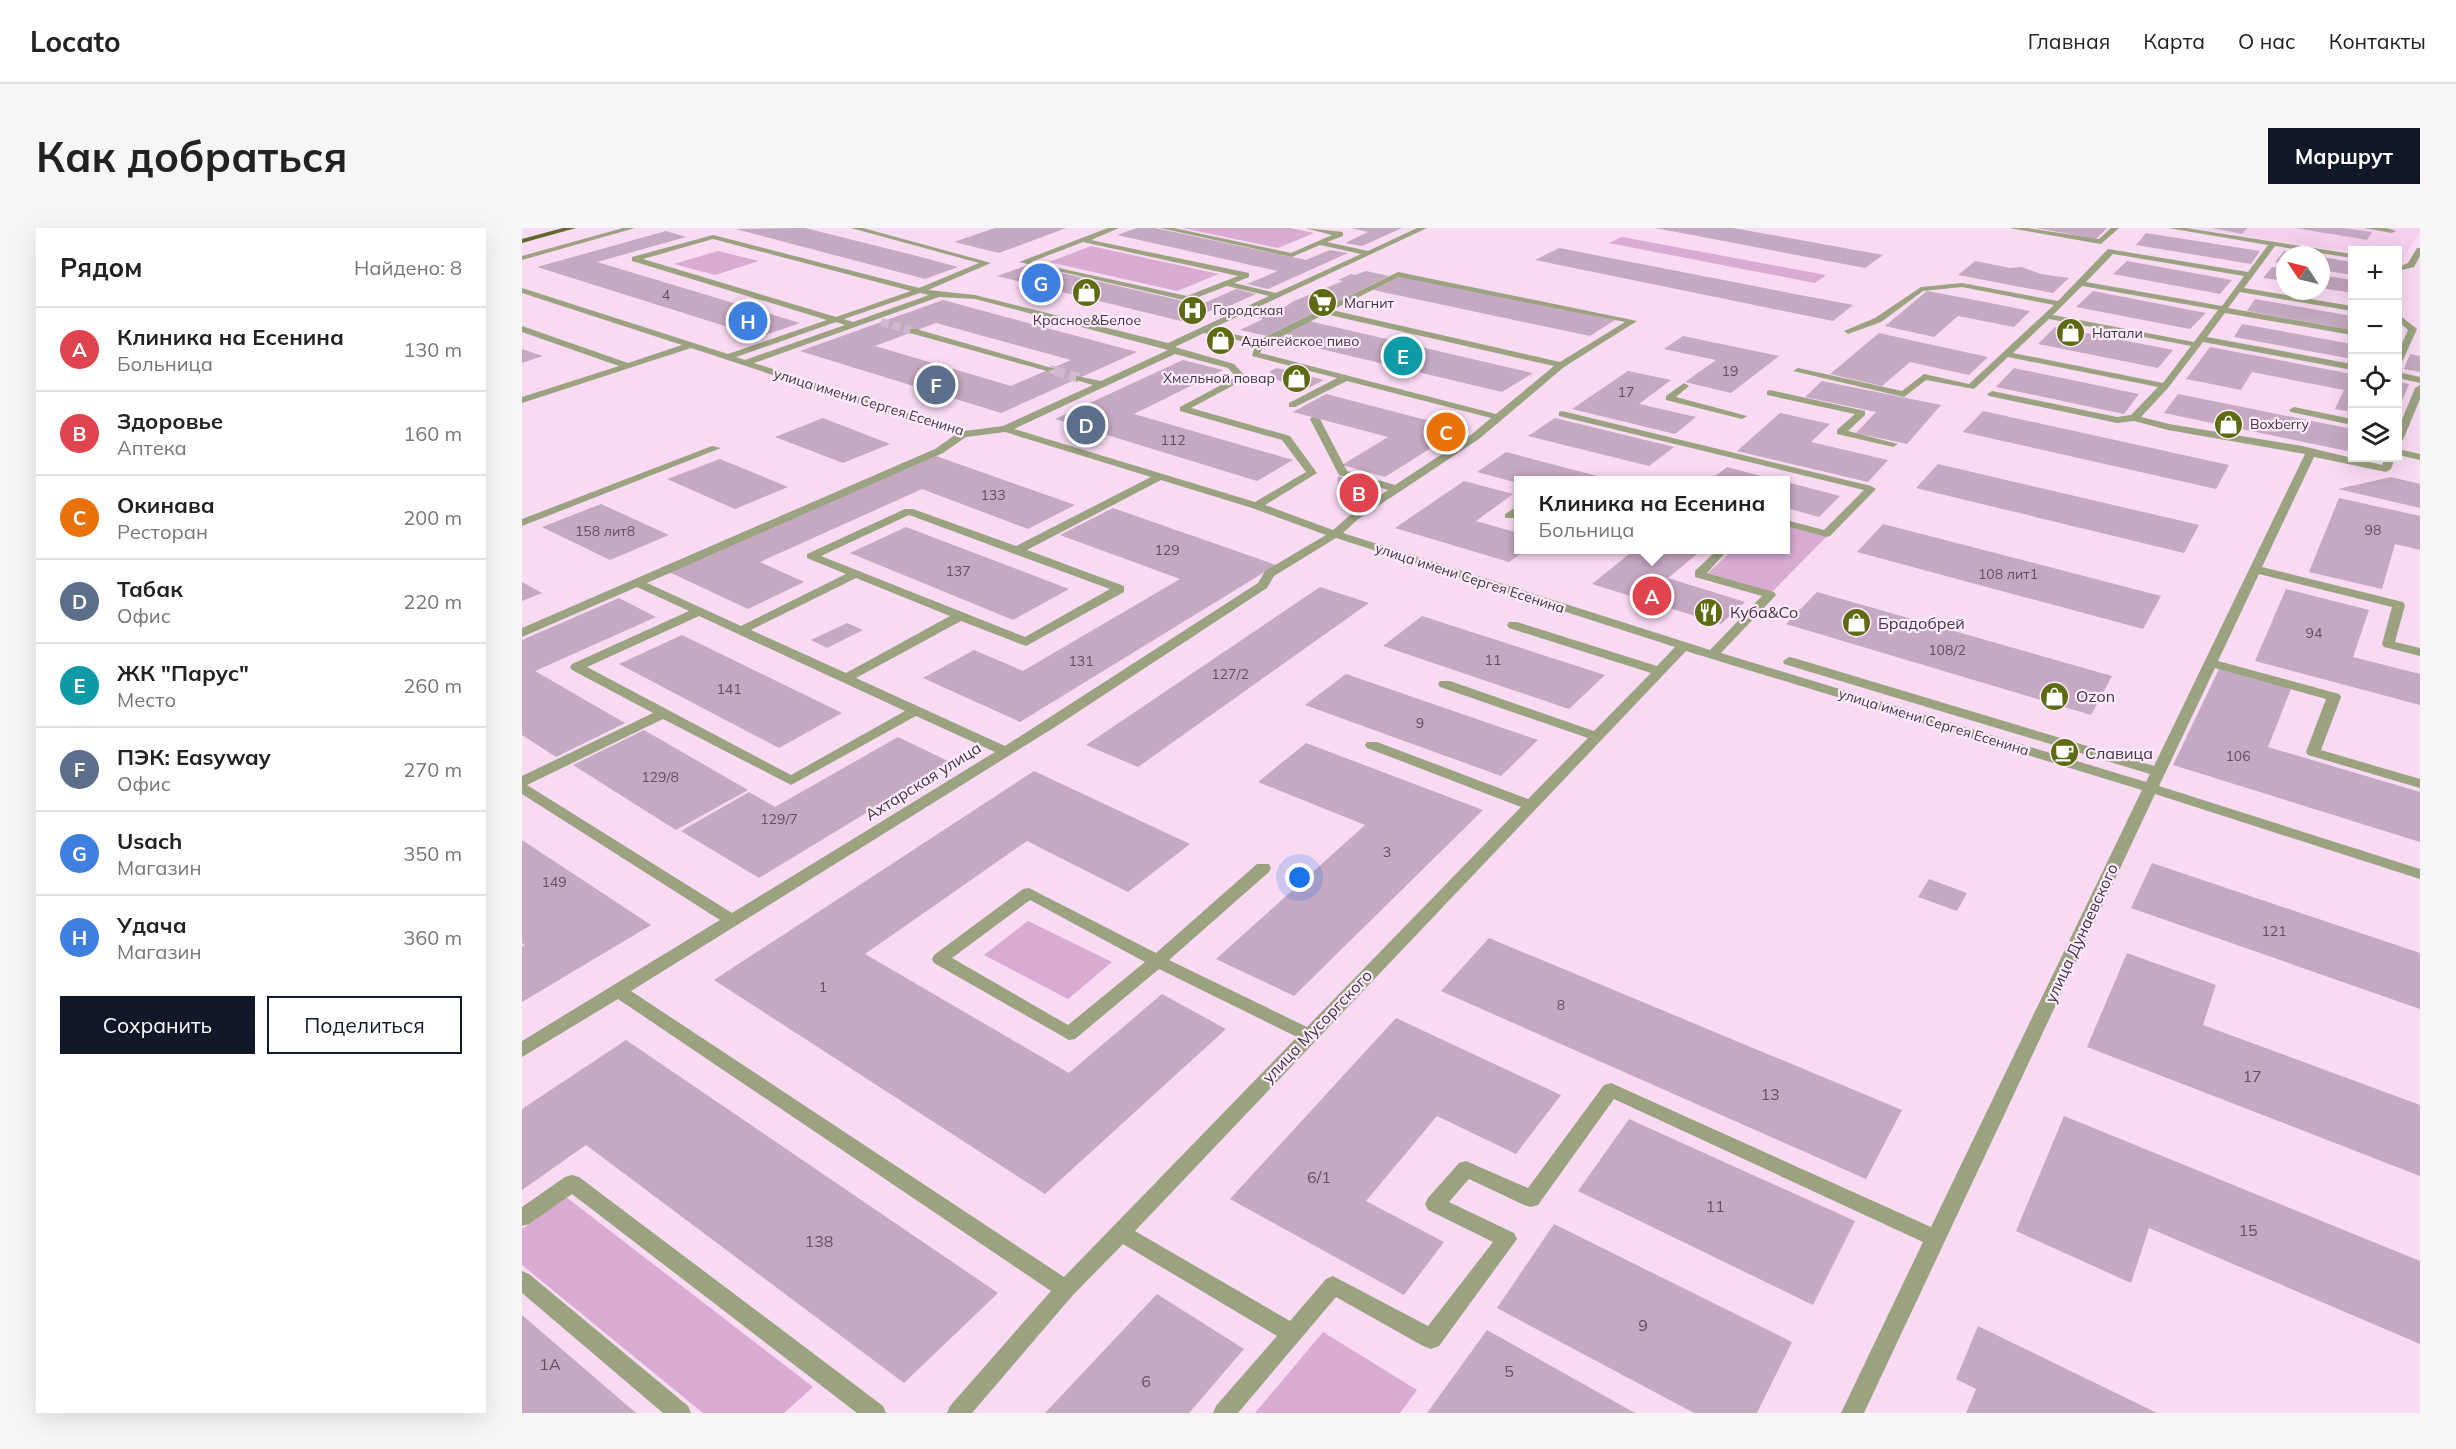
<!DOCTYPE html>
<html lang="ru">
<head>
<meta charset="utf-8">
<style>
	body { margin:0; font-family:Mulish,sans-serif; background:#f6f6f6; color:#222 }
	.controls { position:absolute; right:18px; top:18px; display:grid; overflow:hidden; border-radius:0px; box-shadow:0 6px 24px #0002 }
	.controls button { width:54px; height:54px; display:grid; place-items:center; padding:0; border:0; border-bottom:2px solid #e0e0e0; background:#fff; color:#222; font:30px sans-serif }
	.compass { position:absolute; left:1754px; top:18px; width:54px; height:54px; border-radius:50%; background:#fff; box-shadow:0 6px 24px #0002; rotate:305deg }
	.you { position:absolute; left:778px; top:650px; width:21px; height:21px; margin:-15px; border:4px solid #fff; border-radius:50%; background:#1a73e8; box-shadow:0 0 0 9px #1a73e833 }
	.badge { display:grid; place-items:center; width:39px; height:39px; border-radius:50%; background:#111827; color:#fff; font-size:20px; font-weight:700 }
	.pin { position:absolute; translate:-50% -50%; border:3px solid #fff; box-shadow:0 2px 6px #0006 }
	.popup { position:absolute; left:992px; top:248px; width:276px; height:78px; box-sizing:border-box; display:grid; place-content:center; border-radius:0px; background:#fff; filter:drop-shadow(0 2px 4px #0005); font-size:20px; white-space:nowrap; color:#767676 }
	.popup b { font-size:22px; color:#222 }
	.popup::after { content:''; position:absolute; left:50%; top:100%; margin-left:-12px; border:12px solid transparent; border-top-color:#fff }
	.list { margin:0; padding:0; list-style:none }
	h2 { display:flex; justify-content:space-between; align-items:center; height:78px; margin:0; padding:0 24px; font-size:26px }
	h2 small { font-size:20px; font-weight:400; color:#767676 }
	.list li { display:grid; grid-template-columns:39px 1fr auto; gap:18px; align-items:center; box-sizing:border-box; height:84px; padding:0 24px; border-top:2px solid #e0e0e0 }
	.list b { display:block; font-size:22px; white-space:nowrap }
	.list p { margin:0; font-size:20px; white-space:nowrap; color:#767676 }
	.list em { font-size:20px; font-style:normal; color:#767676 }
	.actions { display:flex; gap:12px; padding:18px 24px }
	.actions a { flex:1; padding:14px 0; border:2px solid #111827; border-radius:0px; text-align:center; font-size:21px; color:#111827 }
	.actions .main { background:#111827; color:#fff }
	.icon { flex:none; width:33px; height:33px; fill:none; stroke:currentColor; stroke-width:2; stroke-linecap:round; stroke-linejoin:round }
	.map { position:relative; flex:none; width:1898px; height:1185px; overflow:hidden; border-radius:0px }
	header { display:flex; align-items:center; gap:36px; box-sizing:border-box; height:84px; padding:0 30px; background:#fff; border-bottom:2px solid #e0e0e0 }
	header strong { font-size:28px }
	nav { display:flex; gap:33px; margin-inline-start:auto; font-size:21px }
	.intro { display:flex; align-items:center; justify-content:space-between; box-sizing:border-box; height:144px; padding:0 36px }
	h1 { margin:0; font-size:42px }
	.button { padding:15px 27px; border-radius:0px; background:#111827; color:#fff; font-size:21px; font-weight:700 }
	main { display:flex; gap:36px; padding:0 36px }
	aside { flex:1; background:#fff; border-radius:0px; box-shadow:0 6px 24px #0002 }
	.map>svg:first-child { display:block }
</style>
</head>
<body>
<header>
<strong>Locato</strong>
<nav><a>Главная</a><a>Карта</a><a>О нас</a><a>Контакты</a></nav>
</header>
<div class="intro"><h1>Как добраться</h1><a class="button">Маршрут</a></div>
<main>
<aside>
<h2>Рядом<small>Найдено: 8</small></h2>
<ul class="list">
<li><span class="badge" style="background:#e0444e">A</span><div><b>Клиника на Есенина</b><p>Больница</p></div><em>130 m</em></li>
<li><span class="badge" style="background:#e0444e">B</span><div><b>Здоровье</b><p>Аптека</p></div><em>160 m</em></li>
<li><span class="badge" style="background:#e8710a">C</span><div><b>Окинава</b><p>Ресторан</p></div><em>200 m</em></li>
<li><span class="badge" style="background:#5c6f8a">D</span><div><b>Табак</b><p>Офис</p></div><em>220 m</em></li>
<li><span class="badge" style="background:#0f9aa8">E</span><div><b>ЖК &quot;Парус&quot;</b><p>Место</p></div><em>260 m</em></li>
<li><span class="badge" style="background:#5c6f8a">F</span><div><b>ПЭК: Easyway</b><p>Офис</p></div><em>270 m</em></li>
<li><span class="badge" style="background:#3f7fe0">G</span><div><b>Usach</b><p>Магазин</p></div><em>350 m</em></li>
<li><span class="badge" style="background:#3f7fe0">H</span><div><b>Удача</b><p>Магазин</p></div><em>360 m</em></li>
</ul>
<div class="actions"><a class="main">Сохранить</a><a>Поделиться</a></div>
</aside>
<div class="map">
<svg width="1898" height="1185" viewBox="0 0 1898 1185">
	<rect width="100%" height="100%" fill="#f8daf3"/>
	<path fill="#f4cfee" d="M1669,0H1898V3L1881,32L1876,31V22H1830V24Z"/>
	<path fill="#d9abd3" d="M660,0H768L792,5L756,20Z
		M1100,9L1304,47L1293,55L1087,15Z
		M569,18L697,46L655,63L527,34Z
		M196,23L237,33L193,47L152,36Z
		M1264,298L1304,309L1250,364L1186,345L1211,322H1264Z
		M506,693L590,734L546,771L462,727Z
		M44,969L291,1159L262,1185H181L0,1037V1001Z
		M801,1104L895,1162L878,1185H733Z"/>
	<path fill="#c5a8c1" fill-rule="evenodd" d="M283,0L391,27L436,39L403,51L214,1Z
		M473,0H544L477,25L432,14Z
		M615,0H633L784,32L808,22L826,25L746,61L725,56L756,43L595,7Z
		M829,0H880L840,18L823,15L846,4Z
		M1133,0H1211L1361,27L1343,40Z
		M1514,0H1585L1574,11Z
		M1690,0H1725L1720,6Z
		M1773,0H1821L1850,4L1845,12Z
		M144,3L164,9L75,34L278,95L238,109L15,39Z
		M1624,5L1738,23L1729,36L1614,17Z
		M1037,20L1278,67L1331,77L1311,93L1013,32Z
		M1762,23L1781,26V27H1763V36L1753,34Z
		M1799,29L1830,34V47L1799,42Z
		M1453,33L1488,40L1499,39L1519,46L1547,50L1531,65L1436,47Z
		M1605,33L1710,52L1698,66L1591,46Z
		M506,37L678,77L714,61L734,66L698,82L692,81L663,94L475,48Z
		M1750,39L1763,41V53L1741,50Z
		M844,43L867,48L745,108L718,102L741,91L736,89L750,83L755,84L772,73L821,53L816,52L829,46L833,47Z
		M1799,47L1830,52V65L1799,60Z
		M879,48L1093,92L1068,108L851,62Z
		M1405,63L1453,72L1508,83L1492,99L1436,88L1412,109L1363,98Z
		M1571,63L1684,85L1668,101L1554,79Z
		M1733,71L1830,88V102L1725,83Z
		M421,72L517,98L615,124L479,185L278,123ZM414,95L549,132L489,158L353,118Z
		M787,93L1011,145L980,164L753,110Z
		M1720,96L1830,116V131L1712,109Z
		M1533,99L1651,122L1636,140L1516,116Z
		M1357,105L1406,116L1466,129L1447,147L1388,134L1360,158L1308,146Z
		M1161,108L1257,128L1209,165L1163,154L1194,132L1142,121Z
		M695,110L711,114L698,120L683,116Z
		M1688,119L1830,146V184L1813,181L1822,162L1730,144L1719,162L1664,151Z
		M0,121L21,128L0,135Z
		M1888,126L1898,128V144L1882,141Z
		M661,132L701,142L612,186L771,232L735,253L533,191Z
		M755,140L802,152L786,160L751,151L748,143Z
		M1492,140L1617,166L1602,186L1474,159Z
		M1106,143L1149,152L1117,176L1174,189L1153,206L1050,181Z
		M1300,153L1419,177L1385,216L1334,205L1354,184L1283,169Z
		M1876,154L1887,156L1876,183Z
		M804,166L939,201L863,249L820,237L866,209L771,184Z
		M1656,166L1830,201V224L1642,185Z
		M1461,183L1707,237L1694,261L1441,204Z
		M1258,185L1308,196L1289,214L1366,232L1346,254L1215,223Z
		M301,190L368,216L321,235L253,209Z
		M1033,190L1152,219L1127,238L1006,208Z
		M984,224L1090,252H996V255L955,244Z
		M414,228L553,277L506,301L400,261L238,334L282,354L226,381L147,344Z
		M198,231L266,259L213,281L145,251Z
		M1416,236L1677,297L1662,325L1394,260Z
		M1205,239L1254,252H1188Z
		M816,248L857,260L833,276L815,270Z
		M1869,249L1898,256V280L1816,261Z
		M942,253L991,266L954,293L996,305V322H1004L987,334L873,300Z
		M1264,254L1318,268L1297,289L1264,280Z
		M1817,270L1898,288V322L1873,316L1860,361L1787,344Z
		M79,276L147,307L88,332L20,299Z
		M591,280L754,337L498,494L401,450L452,422L501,443L658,351L538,307Z
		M1361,296L1639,368L1621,401L1335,324Z
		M384,299L547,361L491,392L328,325Z
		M1112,322H1180L1146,350L1223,374L1199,396L1070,356Z
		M0,354L20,365L0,373Z
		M798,359L847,375L616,539L564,517Z
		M1764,361L1847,382L1831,429L1898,446V477L1733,433Z
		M1295,364L1590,448L1569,487L1264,396Z
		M97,370L134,389L13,443L103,495L34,529L0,507V412Z
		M900,388L1083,447L1047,481L861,418Z
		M325,395L341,402L305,420L289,412Z
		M160,407L320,485L257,520L97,436Z
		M1697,441L1769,461L1746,519L1898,564V614L1651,537Z
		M824,446L1016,512L979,548L783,477Z
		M122,502L226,562L154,602L51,537Z
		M376,509L428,534L237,650L159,603L227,564L253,579Z
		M784,515L961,582L772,768L694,731L843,597L736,554Z
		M512,543L668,616L606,664L505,613L343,726L547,845L640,766L704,801L523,966L192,752Z
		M0,612L129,697L0,774V719L3,717L0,715Z
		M1630,635L1898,725V781L1609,680Z
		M1407,651L1445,665L1435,683L1396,669Z
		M967,710L1380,882L1344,951L919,763Z
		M1605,725L1694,757L1681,797L1898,877V948L1565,819Z
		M874,790L1039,867L994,926L915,888L844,973L922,1014L882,1067L708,971Z
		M104,812L476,1065L382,1155L64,917L0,962V881Z
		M1542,888L1898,1033V1116L1627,1000L1609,1055L1494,1003Z
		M1107,891L1333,993L1291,1077L1056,963Z
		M1032,996L1270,1114L1235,1185H1172L975,1080Z
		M635,1066L722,1121L667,1185H523Z
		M0,1087L114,1185H0Z
		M1456,1098L1635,1185H1444L1454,1161L1434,1151Z
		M965,1102L1113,1185H905Z"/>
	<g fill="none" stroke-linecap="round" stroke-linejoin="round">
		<path stroke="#d3b9cf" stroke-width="8" stroke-dasharray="8 4" stroke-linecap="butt" d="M359,94L391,103
			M528,141L538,144"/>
		<path stroke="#d3b9cf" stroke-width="10" stroke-dasharray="10 5" stroke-linecap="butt" d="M533,143L557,150"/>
		<path fill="#9ba280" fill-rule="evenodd" d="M101,0H113L0,32V28Z
			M329,0H341L469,35L406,62L453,67L646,115L747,68L705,58L666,73L497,34L586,0H597L569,12L727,45V49L712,55L754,65L839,26L798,17L770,29L638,0H652L769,25L810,7L783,0L821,4V8L805,14L846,23L895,0H905L689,101L737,112L876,44L1115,93L1042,139L957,211L835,292L821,305L1188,422L1240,368L1173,349V343L1195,322H1206L1185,345L1252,364L1254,367L1199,425L1624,554L1628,546L1262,436L1261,433L1267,429L1272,430L1632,538L1783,226L1646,202L1612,193L1595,195L1467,168L1465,166L1470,163L1595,189L1609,187L1636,159L1486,129L1452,161L1404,152L1382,169L1271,143L1276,140L1380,163L1402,146L1447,156L1532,77L1440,59L1401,63L1359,94L1326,106L1322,103L1353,90L1399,59L1440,55L1536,73L1586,21L1726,44L1746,17L1646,0H1664L1830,26V30L1753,18L1722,60L1830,78V83L1718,64L1706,80L1830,102V107L1703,85L1685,109L1830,136V142L1681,114L1646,160L1619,189L1647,196L1780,218L1860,237L1863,230H1873L1869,241L1864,244L1792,229L1740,339L1881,374L1883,377L1873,414L1898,420V428L1862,419L1860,416L1870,379L1737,346L1696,433L1817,466L1819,469L1799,522L1898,551V560L1786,527L1784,524L1804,471L1693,440L1637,558L1898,641V651L1633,566L1342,1185H1319L1401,1014L1092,871L1016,977L1009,979L1002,977L947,951L927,974L992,1005L995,1011L917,1118L909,1121L901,1118L814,1069L716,1185H691L694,1178L755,1108L601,1016L551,1067L450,1185H425L428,1178L529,1063L96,771L0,829V813L198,692L0,566V548L131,485L50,442L48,439L50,436L167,383L115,359L0,409V400L413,221L433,207L169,120L0,175V169L97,138L0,104V98L106,135L160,117L0,65V60L206,126L305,92L110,33V29L191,7L397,60L457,35ZM191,11L389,63L314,89L121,31ZM561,14L716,48L665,68L509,34ZM1591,26L1722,48L1700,78L1564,54ZM877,49L1103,94L1038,134L810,82ZM1560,58L1696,82L1672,114L1531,87ZM398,65L407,67L331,94L322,91ZM417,69L453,71L646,122L579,153L554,148V152L571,157L481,198L442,203L232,135ZM803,86L1032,138L974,186L738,125L742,117ZM1527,91L1669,118L1641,155L1491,125ZM314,94L323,97L223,132L214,129ZM682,105L733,116L730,128L815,150L767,175V179H773L825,153L969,190L949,207L873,257L825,243L798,191L790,189L788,191L817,247L866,262L827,288L811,302L743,277L795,245L768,208L669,180L725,150L712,136L653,119ZM653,126L706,140L714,149L658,179V183L760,212L784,244L733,274L492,201ZM483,204L629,249L494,318L391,281H383L285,326V330L324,346L219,398L125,355L421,225L444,209ZM639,252L730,280L804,307L743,343L736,355L483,518L334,450L439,393L504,418L602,364V358L505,322ZM387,287L588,361L503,409L299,328ZM814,310L1153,419L1135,438L995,394H987L985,397L987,400L1129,445L1072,503L928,453H918L916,456L918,459L1066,510L1006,571L855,514H845L843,517L845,520L999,579L785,799L647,732L747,644L749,640L747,636H735L634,725L507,660L501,661L412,727L410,731L412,735L547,812L553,811L637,741L775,809L542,1049L109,763L533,499L745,360L752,348ZM334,350L428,388L324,445L229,402ZM177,388L383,483L269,547L65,439ZM1164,423L1620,562L1409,999L1089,855L1082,857L1006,960L944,933L937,935L906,970L903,976L906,982L971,1014L906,1098L811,1048L804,1051L768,1093L613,1003ZM394,488L473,524L210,685L5,557L141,491L269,557ZM508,672L623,734L546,797L430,730Z
			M1487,0H1505L1577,11L1589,0H1597L1579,16Z
			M1842,0H1864L1874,3L1870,5Z
			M1895,20H1898V28L1892,39L1876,43V39L1886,35Z
			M1876,86L1895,101L1881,132L1876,135V124L1886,102L1876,93Z
			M388,101H394L533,141L525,143L388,105Z
			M1876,144L1898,149V155L1876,150Z
			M1162,155L1167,158L1154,169L1225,188L1220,191L1144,172V168Z
			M1898,157V171L1881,212L1876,215V201L1893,160Z
			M1248,162L1343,183V187L1326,203L1376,216L1371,219L1315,206V202L1333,186L1245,167V163Z
			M1772,179L1830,191V197L1769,184L1767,182Z
			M1040,183L1349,258L1354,261L1308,308L1304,309L1264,298V292L1302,302L1342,262L1037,188V184Z
			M190,218L199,220L0,298V291Z
			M1876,221L1898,226V232L1876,227Z
			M996,278V286L991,290H983V286Z
			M50,947L57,949L361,1178L364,1185H335L50,966L7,996L0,998V979L43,949Z
			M0,1043L7,1046L166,1178L169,1185H141L0,1065Z"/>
		<path fill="#5f6a26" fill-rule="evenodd" d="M41,0H54L0,15V11Z"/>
	</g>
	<defs>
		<symbol id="shop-disc" viewBox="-11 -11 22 22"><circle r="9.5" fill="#5f6b12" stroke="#feebfb"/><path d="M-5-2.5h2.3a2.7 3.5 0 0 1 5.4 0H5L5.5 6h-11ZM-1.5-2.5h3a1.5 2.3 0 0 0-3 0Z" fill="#fff"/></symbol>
		<symbol id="supermarket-disc" viewBox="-11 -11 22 22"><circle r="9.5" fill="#5f6b12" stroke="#feebfb"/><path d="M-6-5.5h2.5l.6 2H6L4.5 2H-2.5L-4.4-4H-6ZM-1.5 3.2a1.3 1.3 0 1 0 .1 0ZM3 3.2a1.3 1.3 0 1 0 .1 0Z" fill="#fff"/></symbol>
		<symbol id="hospital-disc" viewBox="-11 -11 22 22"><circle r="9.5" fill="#5f6b12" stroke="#feebfb"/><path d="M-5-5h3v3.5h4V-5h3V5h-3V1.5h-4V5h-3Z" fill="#fff"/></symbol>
		<symbol id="restaurant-disc" viewBox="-11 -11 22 22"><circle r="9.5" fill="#5f6b12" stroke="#feebfb"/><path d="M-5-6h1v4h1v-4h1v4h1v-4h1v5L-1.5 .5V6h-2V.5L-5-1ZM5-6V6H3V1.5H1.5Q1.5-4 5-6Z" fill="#fff"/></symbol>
		<symbol id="cafe-disc" viewBox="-11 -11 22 22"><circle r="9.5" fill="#5f6b12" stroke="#feebfb"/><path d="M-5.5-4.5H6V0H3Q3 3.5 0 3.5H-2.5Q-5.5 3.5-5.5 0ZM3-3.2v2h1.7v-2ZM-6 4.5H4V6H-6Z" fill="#fff"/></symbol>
	</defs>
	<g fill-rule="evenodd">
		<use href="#shop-disc" x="548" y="48" width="33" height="33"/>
		<use href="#supermarket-disc" x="784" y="58" width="33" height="33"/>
		<use href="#hospital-disc" x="654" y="66" width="33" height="33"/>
		<use href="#shop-disc" x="1532" y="88" width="33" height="33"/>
		<use href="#shop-disc" x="682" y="96" width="33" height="33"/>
		<use href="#shop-disc" x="758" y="134" width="33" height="33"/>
		<use href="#shop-disc" x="1690" y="180" width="33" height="33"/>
		<use href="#restaurant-disc" x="1170" y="368" width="33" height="33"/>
		<use href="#shop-disc" x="1318" y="378" width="33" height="33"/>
		<use href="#shop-disc" x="1516" y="452" width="33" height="33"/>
		<use href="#cafe-disc" x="1526" y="508" width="33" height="33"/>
	</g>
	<g text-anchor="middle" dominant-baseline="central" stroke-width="4.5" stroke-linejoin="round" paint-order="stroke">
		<g font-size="14" fill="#615160">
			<text x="144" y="67">4</text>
			<text x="1208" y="143">19</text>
			<text x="1104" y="164">17</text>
			<text x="651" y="212">112</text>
			<text x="471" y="267">133</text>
			<text x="1851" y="302">98</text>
			<text x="83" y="303">158 лит8</text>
			<text x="645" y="322">129</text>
			<text x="436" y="343">137</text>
			<text x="1486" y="346">108 лит1</text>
			<text x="1792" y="405">94</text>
			<text x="1425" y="422">108/2</text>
			<text x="971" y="432">11</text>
			<text x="559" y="433">131</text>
			<text x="708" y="446">127/2</text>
			<text x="207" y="461">141</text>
			<text x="898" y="495">9</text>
			<text x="1716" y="528">106</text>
			<text x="138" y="549">129/8</text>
			<text x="257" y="591">129/7</text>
			<text x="865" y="624">3</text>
			<text x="32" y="654">149</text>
			<text x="1752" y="703">121</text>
			<text x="301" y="759">1</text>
			<text x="1039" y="777">8</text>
		</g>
		<g font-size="14" fill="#40343f" stroke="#feebfb" text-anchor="start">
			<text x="822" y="75">Магнит</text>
			<text x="691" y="82">Городская</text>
			<text x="565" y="92" text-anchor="middle">Красное&amp;Белое</text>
			<text x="1570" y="105">Натали</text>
			<text x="719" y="113">Адыгейское пиво</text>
			<text x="753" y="150" text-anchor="end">Хмельной повар</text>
			<text x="1728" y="196">Boxberry</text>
		</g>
		<g font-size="14" fill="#40343f" stroke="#feebfb">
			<text transform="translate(347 174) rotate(17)">улица имени Сергея Есенина</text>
			<text transform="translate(948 350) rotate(18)">улица имени Сергея Есенина</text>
			<text transform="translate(1412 494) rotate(17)">улица имени Сергея Есенина</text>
		</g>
		<g font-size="16" fill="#40343f" stroke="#feebfb" text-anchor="start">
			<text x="1208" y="384">Куба&amp;Co</text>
			<text x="1356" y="395">Брадобрей</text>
			<text x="1554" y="468">Ozon</text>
			<text x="1563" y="525">Славица</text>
		</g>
		<g font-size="16" fill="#40343f" stroke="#feebfb">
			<text transform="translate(401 553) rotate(-32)">Ахтарская улица</text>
			<text transform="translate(1559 705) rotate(-65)">улица Дунаевского</text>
			<text transform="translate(795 798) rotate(-46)">улица Мусоргского</text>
		</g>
		<g font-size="16" fill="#615160">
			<text x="1730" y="848">17</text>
			<text x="1248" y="866">13</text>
			<text x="797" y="949">6/1</text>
			<text x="1193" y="978">11</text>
			<text x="1726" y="1002">15</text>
			<text x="297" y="1013">138</text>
			<text x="1121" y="1097">9</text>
			<text x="28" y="1136">1А</text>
			<text x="987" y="1143">5</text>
			<text x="624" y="1153">6</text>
		</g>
	</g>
</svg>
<div class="controls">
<button>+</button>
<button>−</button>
<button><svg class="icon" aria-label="locate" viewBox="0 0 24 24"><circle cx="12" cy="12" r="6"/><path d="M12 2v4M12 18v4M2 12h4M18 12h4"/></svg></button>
<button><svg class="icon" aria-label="layers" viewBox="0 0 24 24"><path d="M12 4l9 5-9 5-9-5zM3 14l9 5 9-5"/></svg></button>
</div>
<svg class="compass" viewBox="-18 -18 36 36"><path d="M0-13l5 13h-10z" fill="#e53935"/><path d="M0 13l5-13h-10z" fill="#767676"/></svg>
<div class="you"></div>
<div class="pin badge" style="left:1130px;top:368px;background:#e0444e">A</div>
<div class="popup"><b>Клиника на Есенина</b>Больница</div>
<div class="pin badge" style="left:837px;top:265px;background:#e0444e">B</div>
<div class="pin badge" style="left:924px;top:204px;background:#e8710a">C</div>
<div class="pin badge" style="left:564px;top:197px;background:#5c6f8a">D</div>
<div class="pin badge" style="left:881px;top:128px;background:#0f9aa8">E</div>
<div class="pin badge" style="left:414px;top:157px;background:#5c6f8a">F</div>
<div class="pin badge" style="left:519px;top:55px;background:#3f7fe0">G</div>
<div class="pin badge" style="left:226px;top:93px;background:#3f7fe0">H</div>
</div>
</main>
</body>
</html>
